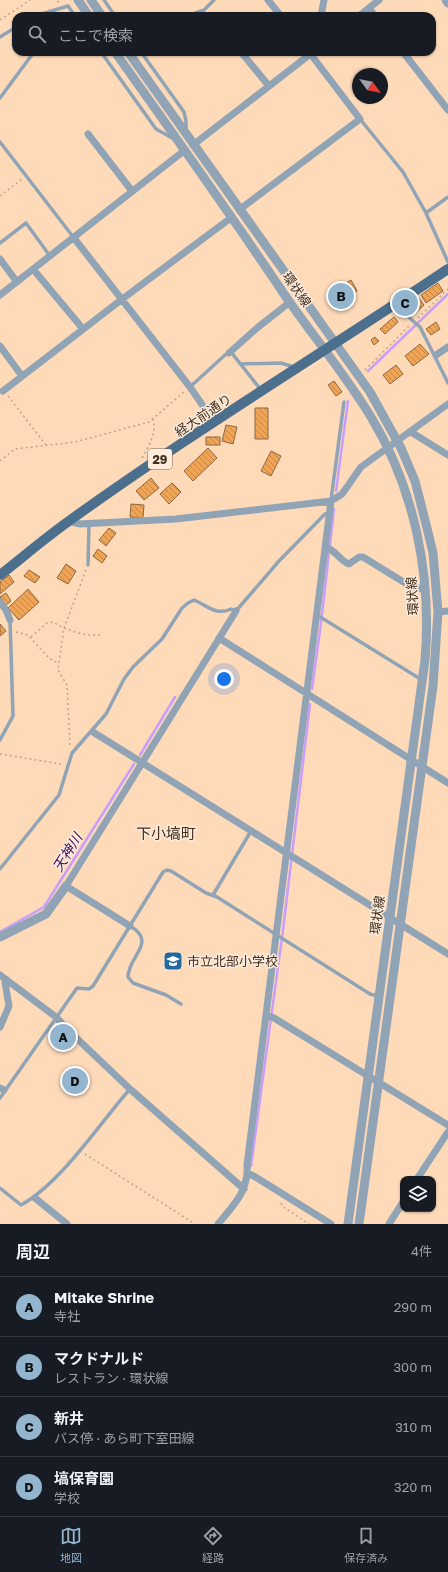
<!DOCTYPE html>
<html lang="ja">
<head>
<meta charset="utf-8">
<style>
	body { margin:0; font-family:"Golos Text","Noto Sans JP",sans-serif; background:#20242c; color:#f1f3f6 }
	.controls { position:absolute; right:12px; bottom:12px; display:grid; overflow:hidden; border-radius:8px; box-shadow:0 1px 3px #0004 }
	.controls button { width:36px; height:36px; display:grid; place-items:center; padding:0; border:0; border-bottom:1px solid #363941; background:#171b24; color:#f1f3f6; font:20px sans-serif }
	.compass { position:absolute; left:352px; top:68px; width:36px; height:36px; border-radius:50%; background:#171b24; box-shadow:0 1px 3px #0004; rotate:123deg }
	.you { position:absolute; left:224px; top:679px; width:14px; height:14px; margin:-10px; border:3px solid #fff; border-radius:50%; background:#1a73e8; box-shadow:0 0 0 6px #1a73e833 }
	.badge { display:grid; place-items:center; width:26px; height:26px; border-radius:50%; background:#94b5ce; color:#111; font-size:13px; font-weight:700 }
	.pin { position:absolute; translate:-50% -50%; border:2px solid #fff; box-shadow:0 1px 4px #0006 }
	.list { margin:0; padding:0; list-style:none }
	h2 { display:flex; justify-content:space-between; align-items:center; height:52px; margin:0; padding:0 16px; font-size:17px }
	h2 small { font-size:13px; font-weight:400; color:#9ea1a6 }
	.list li { display:grid; grid-template-columns:26px 1fr auto; gap:12px; align-items:center; box-sizing:border-box; height:60px; padding:0 16px; border-top:1px solid #363941 }
	.list b { display:block; font-size:15px; white-space:nowrap }
	.list p { margin:0; font-size:13px; white-space:nowrap; color:#9ea1a6 }
	.list em { font-size:13px; font-style:normal; color:#9ea1a6 }
	.icon { flex:none; width:22px; height:22px; fill:none; stroke:currentColor; stroke-width:2; stroke-linecap:round; stroke-linejoin:round }
	.map { position:relative; flex:none; width:448px; height:1224px; overflow:hidden }
	.search { position:absolute; background:#171b24; box-shadow:0 1px 3px #0004; left:12px; right:12px; top:12px; height:44px; display:flex; align-items:center; gap:10px; box-sizing:border-box; padding:0 14px; border-radius:12px; color:#9ea1a6; font-size:15px }
	.sheet { height:292px; background:#171b24 }
	nav { display:flex; justify-content:space-around; align-items:center; box-sizing:border-box; height:56px; border-top:1px solid #363941; background:#171b24; font-size:11px; color:#9ea1a6 }
	nav a { display:grid; justify-items:center; gap:2px }
	nav .on { color:#94b5ce }
	.map>svg:first-child { display:block }
</style>
</head>
<body>
<div class="map">
<svg width="448" height="1224" viewBox="0 0 448 1224">
	<defs>
		<pattern id="building-back-hatch" width="6" height="6" patternUnits="userSpaceOnUse"><rect width="6" height="6" fill="#f3a453"/><path d="M-1 5l2 2M0 0l6 6M5-1l2 2" fill="none" stroke="#c68644"/></pattern>
	</defs>
	<rect width="100%" height="100%" fill="#fedab9"/>
	<g fill="none" stroke-linecap="round" stroke-linejoin="round">
		<path stroke="#c89efa" stroke-width="2.5" d="M368,371L448,294
			M336,491L348,401
			M312,689L321,623L334,509
			M140,755L175,697
			M0,932L44,907L134,764
			M251,1166L283,930L310,704"/>
	</g>
	<path fill="url(#building-back-hatch)" stroke="#8e6741" d="M351,280L357,291L339,307L329,293Z
		M438,283L443,291L426,303L421,295Z
		M418,297L424,305L414,314L407,307Z
		M394,317L398,322L385,334L380,329Z
		M436,322L440,329L431,335L426,329Z
		M375,337L379,341L374,345L371,340Z
		M420,344L429,354L413,366L405,356Z
		M396,365L403,374L390,384L383,375Z
		M334,381L342,392L336,396L328,385Z
		M255,408H268V439H255Z
		M226,425L237,427L233,444L222,441Z
		M206,437H220V445H206Z
		M208,448L217,458L193,481L184,471Z
		M271,451L281,456L271,476L261,471Z
		M151,478L159,488L144,500L136,491Z
		M172,483L181,492L169,504L160,494Z
		M131,504L144,505L143,518L130,517Z
		M109,528L116,533L106,546L99,540Z
		M98,549L107,556L102,563L93,556Z
		M66,564L76,571L68,584L57,578Z
		M29,570L40,577L35,583L24,576Z
		M9,575L14,582L0,594V582Z
		M28,589L39,602L19,620L8,608Z
		M6,593L11,601L6,605L0,597Z
		M0,624L6,631L0,636Z"/>
	<g fill="none" stroke-linecap="round" stroke-linejoin="round">
		<path stroke="#c2a489" stroke-width="1.5" stroke-dasharray="2 3" stroke-linecap="butt" d="M57,2L62,0
			M24,16L29,14
			M0,20L30,0
			M0,196L22,179
			M418,318L448,289
			M365,370L409,326
			M8,396L46,445
			M142,458C149,445 157,433 153,419
			M0,461L15,449L75,442L149,422L184,392
			M16,632L28,635L49,658L59,664
			M31,637L47,623L53,622C66,630 85,637 101,635
			M70,745L67,685L58,670L64,628L86,570
			M0,754L61,764
			M85,1154L195,1224
			M281,1203L282,1206L309,1224"/>
		<path stroke="#90a4b5" stroke-width="3.5" d="M104,0L115,16
			M35,16L68,6L75,16
			M187,16L204,10L214,0
			M0,37L16,27
			M101,52L156,129L174,139
			M141,52L184,112L186,121V131
			M0,98L34,52
			M360,119L403,172L426,213L448,262
			M0,142L74,238
			M426,213L448,197
			M0,243L26,223L50,256
			M396,306L420,327L448,383
			M231,352L261,390
			M240,364L281,363L294,367
			M190,387L225,355L229,353
			M331,500L344,402
			M88,565L89,524
			M317,615L422,680
			M0,740L13,716L10,620
			M0,869L59,795L72,753L106,714L124,679L133,667L162,639L182,608L188,603L194,600C208,606 216,616 231,609L236,611L279,561L325,514L329,513
			M213,895L251,831
			M130,926C158,942 128,956 128,977L133,983L166,995L181,1004
			M0,1098L77,988L89,989L93,986L163,872L167,870L171,871L206,893L217,897L370,994L378,996
			M0,1188L21,1205C61,1183 99,1124 130,1089"/>
		<path stroke="#90a4b5" stroke-width="7" d="M268,0L281,16
			M369,8L375,16
			M321,16L324,0
			M359,16L379,0
			M241,52L269,86
			M403,52L448,110
			M88,134L132,191
			M193,145L313,52
			M239,210L360,119L309,52
			M74,238L190,387L214,422
			M0,259L17,282
			M33,269L83,329
			M0,295L185,150
			M0,346L22,376
			M229,353L257,328L290,302
			M436,355L448,347
			M3,391L121,300L232,217
			M411,432L448,455
			M68,521L80,524L176,519L331,501L342,494L361,467L448,404
			M325,547C336,550 340,561 349,564L359,557H363L410,586L426,590
			M0,602L6,610L10,620
			M438,612L448,611
			M219,638L448,783
			M93,732L448,954
			M130,926L66,886L236,611
			M0,975L56,1017L69,1031L130,1089L244,1189
			M267,1015L274,1018L448,1125
			M0,1027L9,1006L5,982L6,979
			M0,1088L4,1090
			M248,1174L252,1175L331,1224
			M417,1179L448,1132
			M35,1198L67,1224
			M218,1224C233,1206 249,1191 247,1165L331,501
			M389,1224L403,1202"/>
		<path stroke="#90a4b5" stroke-width="9" d="M78,0L89,16
			M91,0L102,16
			M446,0L448,3
			M115,52C172,132 229,212 284,294C312,335 345,374 371,417C415,490 432,576 425,660L348,1224
			M128,52L370,392L401,448L415,481L427,528L433,553L438,612L433,686L359,1224
			M0,937L46,914L66,886"/>
		<path stroke="#4c6f8d" stroke-width="10" d="M0,575C23,557 45,538 69,521C192,432 322,354 448,269"/>
	</g>
	<defs>
		<symbol id="school-square" viewBox="-11 -11 22 22"><rect x="-9" y="-9" width="18" height="18" rx="4" fill="#226a9e" stroke="#fdebdb"/><path d="M0-5L7-2L0 1L-7-2ZM-4 1L0 2.5L4 1V4Q0 6-4 4Z" fill="#fff"/></symbol>
	</defs>
	<g fill-rule="evenodd">
		<use href="#school-square" x="162" y="950" width="22" height="22"/>
	</g>
	<g text-anchor="middle" dominant-baseline="central" stroke-width="3" stroke-linejoin="round" paint-order="stroke">
		<rect fill="#fdebdb" stroke="#796757" stroke-width="1" x="148" y="449" width="24" height="20" rx="3"/>
		<g font-size="12" font-weight="bold" fill="#402f1f">
			<text x="160" y="459">29</text>
		</g>
		<g font-size="13" fill="#402f1f" stroke="#fdebdb">
			<text transform="translate(297 289) rotate(55)">環状線</text>
			<text transform="translate(203 415) rotate(-34)">経大前通り</text>
			<text transform="translate(412 596) rotate(-94)">環状線</text>
			<text transform="translate(377 915) rotate(-82)">環状線</text>
		</g>
		<g font-size="13" fill="#402f1f" stroke="#fdebdb" text-anchor="start">
			<text x="187" y="961">市立北部小学校</text>
		</g>
		<g font-size="14" font-style="italic" fill="#3c0f5f" stroke="#fdebdb">
			<text transform="translate(67 852) rotate(-58)">天神川</text>
		</g>
		<g font-size="15" fill="#402f1f" stroke="#fdebdb">
			<text x="166" y="833">下小塙町</text>
		</g>
	</g>
</svg>
<div class="controls">
<button><svg class="icon" aria-label="layers" viewBox="0 0 24 24"><path d="M12 4l9 5-9 5-9-5zM3 14l9 5 9-5"/></svg></button>
</div>
<svg class="compass" viewBox="-18 -18 36 36"><path d="M0-13l5 13h-10z" fill="#e53935"/><path d="M0 13l5-13h-10z" fill="#9ea1a6"/></svg>
<div class="you"></div>
<div class="pin badge" style="left:63px;top:1037px">A</div>
<div class="pin badge" style="left:341px;top:296px">B</div>
<div class="pin badge" style="left:405px;top:303px">C</div>
<div class="pin badge" style="left:75px;top:1081px">D</div>
<div class="search"><svg class="icon" aria-label="search" viewBox="0 0 24 24"><circle cx="10" cy="10" r="6"/><path d="M15 15l6 6"/></svg>ここで検索</div>
</div>
<section class="sheet">
<h2>周辺<small>4件</small></h2>
<ul class="list">
<li><span class="badge">A</span><div><b>Mitake Shrine</b><p>寺社</p></div><em>290 m</em></li>
<li><span class="badge">B</span><div><b>マクドナルド</b><p>レストラン · 環状線</p></div><em>300 m</em></li>
<li><span class="badge">C</span><div><b>新井</b><p>バス停 · あら町下室田線</p></div><em>310 m</em></li>
<li><span class="badge">D</span><div><b>塙保育園</b><p>学校</p></div><em>320 m</em></li>
</ul>
</section>
<nav>
<a class="on"><svg class="icon" aria-label="map" viewBox="0 0 24 24"><path d="M3 6l6-2 6 2 6-2v14l-6 2-6-2-6 2zM9 4v14M15 6v14"/></svg>地図</a>
<a><svg class="icon" aria-label="directions" viewBox="0 0 24 24"><path d="M12 3l9 9-9 9-9-9zM9 14v-3h6M13 9l2 2-2 2"/></svg>経路</a>
<a><svg class="icon" aria-label="saved" viewBox="0 0 24 24"><path d="M7 4h10v16l-5-4-5 4z"/></svg>保存済み</a>
</nav>
</body>
</html>
